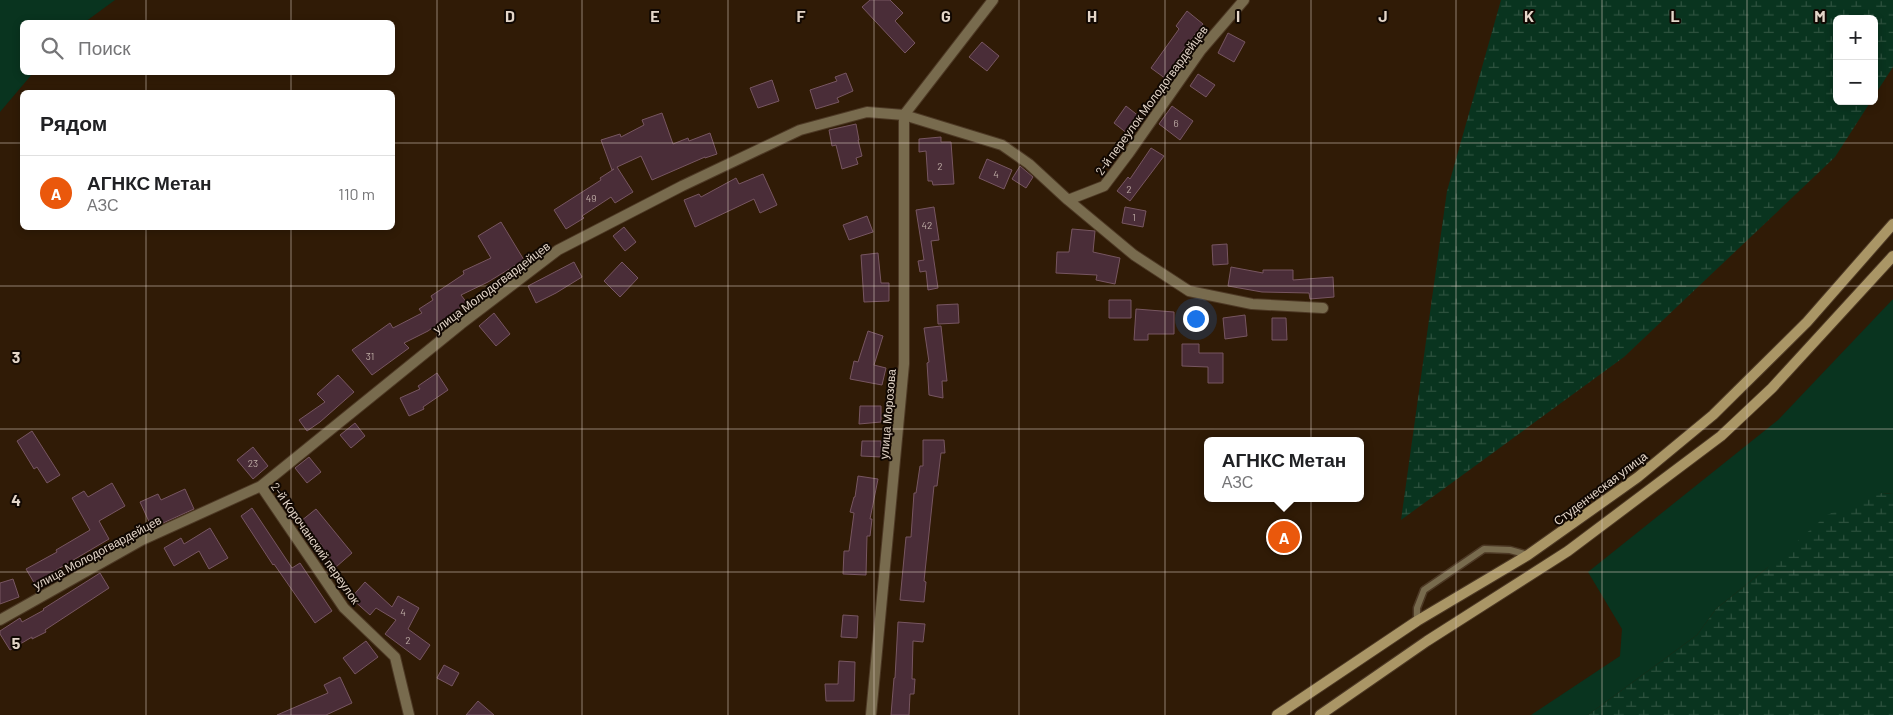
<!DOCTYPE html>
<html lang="ru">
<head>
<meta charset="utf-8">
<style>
	body { margin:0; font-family:Barlow,sans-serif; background:#f6f6f6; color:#202124 }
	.controls { position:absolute; right:15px; top:15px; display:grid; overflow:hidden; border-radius:8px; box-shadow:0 2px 8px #0003 }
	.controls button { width:45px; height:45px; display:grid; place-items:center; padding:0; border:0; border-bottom:1px solid #e0e0e0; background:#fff; color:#202124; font:25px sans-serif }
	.you { position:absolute; left:1195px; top:318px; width:18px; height:18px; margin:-12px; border:4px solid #fff; border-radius:50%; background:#1a73e8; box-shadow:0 0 0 8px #1a73e833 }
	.badge { display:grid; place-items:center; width:32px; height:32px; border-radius:50%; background:#ea580c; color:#fff; font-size:16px; font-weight:700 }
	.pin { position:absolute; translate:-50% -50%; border:2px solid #fff; box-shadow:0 1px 5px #0006 }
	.popup { position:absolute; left:1204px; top:437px; width:160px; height:65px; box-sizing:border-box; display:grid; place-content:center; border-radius:8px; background:#fff; filter:drop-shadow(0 1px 4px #0005); font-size:16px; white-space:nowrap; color:#757577 }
	.popup b { font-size:19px; color:#202124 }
	.popup::after { content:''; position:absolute; left:50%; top:100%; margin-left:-10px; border:10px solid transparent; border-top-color:#fff }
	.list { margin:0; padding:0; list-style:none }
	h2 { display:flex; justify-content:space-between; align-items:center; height:65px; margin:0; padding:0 20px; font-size:21px }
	h2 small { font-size:16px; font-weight:400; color:#757577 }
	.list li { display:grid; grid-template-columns:32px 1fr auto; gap:15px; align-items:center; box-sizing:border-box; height:75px; padding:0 20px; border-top:1px solid #e0e0e0 }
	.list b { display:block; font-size:19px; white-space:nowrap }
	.list p { margin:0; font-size:16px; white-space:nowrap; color:#757577 }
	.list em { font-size:16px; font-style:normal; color:#757577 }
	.icon { flex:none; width:28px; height:28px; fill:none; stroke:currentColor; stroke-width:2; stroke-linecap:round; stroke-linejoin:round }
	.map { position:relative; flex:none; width:1893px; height:715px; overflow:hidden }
	.search { position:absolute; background:#fff; box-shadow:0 2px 8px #0003; left:20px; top:20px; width:375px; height:55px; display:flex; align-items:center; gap:12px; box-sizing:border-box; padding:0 18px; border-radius:8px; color:#757577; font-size:19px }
	.panel { position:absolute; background:#fff; box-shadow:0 2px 8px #0003; left:20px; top:90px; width:375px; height:140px; border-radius:8px }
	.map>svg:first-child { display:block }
</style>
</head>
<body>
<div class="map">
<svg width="1893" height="715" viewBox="0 0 1893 715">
	<defs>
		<pattern id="wetland-marsh" width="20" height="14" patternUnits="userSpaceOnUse" patternTransform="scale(1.25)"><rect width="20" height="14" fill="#09341f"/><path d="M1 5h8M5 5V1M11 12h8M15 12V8" fill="none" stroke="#2d513e"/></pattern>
	</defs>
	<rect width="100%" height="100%" fill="#301b06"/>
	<path fill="#09341f" d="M0,0H115L85,22H22V72L33,73L0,112Z
		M1893,299V494L1882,493L1767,568L1716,609L1697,635L1588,715H1531L1620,656L1622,629L1588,572L1778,420Z"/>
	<path fill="url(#wetland-marsh)" d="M1501,0H1893V67L1874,96V19H1837V101H1871L1835,157L1624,357L1401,520L1447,191Z
		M1882,493L1893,494V715H1588L1697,635L1716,609L1767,568L1827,515Z"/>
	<path fill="#4a2d38" stroke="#775661" d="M870,0H890L903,13L895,21L915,43L905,53L862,7Z
		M1187,11L1203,24L1180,54L1183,56L1166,79L1151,68L1179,29L1176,26Z
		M1228,33L1245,42L1234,62L1218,53Z
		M982,42L999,56L987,71L969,57Z
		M846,73L853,91L837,98L839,102L816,109L810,90L837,81L835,77Z
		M1198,74L1215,85L1206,97L1190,86Z
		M772,80L779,101L758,108L750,88Z
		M1126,106L1140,117L1128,134L1114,123Z
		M1172,106L1193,121L1180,140L1159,124Z
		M662,113L673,144L688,138L689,141L710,133L717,154L705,158V157L652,180L641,156L617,167L633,192L615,203L611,197L582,216L584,218L566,229L554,210L601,180L600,178L614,169L612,170L601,140L620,134L621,137L644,125L642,120Z
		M856,124L859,140H858L862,156L856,158L858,164L842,169L836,145L832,146L829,130Z
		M941,137V142H951L954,184L933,185L932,181H928L926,151L919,152V139Z
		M1151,148L1164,156L1130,201L1117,191L1128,177L1130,179Z
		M987,159L1012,170L1004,189L979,178Z
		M1020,166L1033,177L1026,188L1012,179Z
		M763,174L777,205L760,213L754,199L695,227L684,200L699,194L701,197L736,178L739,184Z
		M934,207L939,240L931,241L938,288L928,290L926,271L920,272L918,261L924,260L916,210Z
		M1125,207L1146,211L1143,227L1122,223Z
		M867,216L873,232L849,240L843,225Z
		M501,222L524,260L488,282L461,295L467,303L428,331L404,343L409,348L372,375L352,350L390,323L393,328L422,313L419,309L433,300L431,296L464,274L463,271L491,258L478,236Z
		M624,227L636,242L625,251L613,236Z
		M1072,229L1095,231L1093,252L1120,258L1115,284L1096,280L1097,275L1056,273L1057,252H1069Z
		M1227,244L1228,264L1213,265L1212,245Z
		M878,253L881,283H889V301L864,302L861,255Z
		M574,262L582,277L556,293L536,303L528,286Z
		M622,262L638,278L620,297L604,281Z
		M1231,267L1263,273V270H1293V280L1333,277L1334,297L1310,299L1309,293L1262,292L1228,286Z
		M1109,300H1131V318H1109Z
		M958,304L959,323L938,324L937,305Z
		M1136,309L1174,312V334H1148V340H1134Z
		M494,313L510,334L496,346L479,326Z
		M1245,315L1247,336L1225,339L1223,318Z
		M1272,318H1286L1287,340H1272Z
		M941,326L947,381H942L943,398L929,395L927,363L929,362L924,328Z
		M868,331L883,336L874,365L886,368L882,385L850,379L854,361L858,362Z
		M1182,344H1199V353H1223V383H1208V367L1182,366Z
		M437,373L448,390L423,407L424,409L409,416L400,398L420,389L418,386Z
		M338,375L354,392L320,422L307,431L299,420L325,402L317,394Z
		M860,406H881V422L859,424Z
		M355,423L365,436L351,448L340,435Z
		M32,431L60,475L47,483L37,467L34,469L17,441Z
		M923,440H944L945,453H941L937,486H934L924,581L926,582L924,602L900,600L906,537H911L914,493H916L920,466H923Z
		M862,441H881V457L861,456Z
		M253,447L268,466L253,479L237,460Z
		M309,457L321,472L307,483L295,468Z
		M858,476L878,479L870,519H872L870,536H867L866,575L843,574L844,551H849L854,513L850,512L854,497H855Z
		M112,483L125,506L99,521L109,539L53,572L55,575L36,586L26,569L57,552L56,550L90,530L72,498L84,491L88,497Z
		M185,489L194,509L152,528L140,502L158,494L161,500Z
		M252,508L292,568L300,563L332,611L315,623L274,564L273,565L241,516Z
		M316,509L352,553L336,567L321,549L323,547L301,521Z
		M210,528L228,558L209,569L199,551L174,566L164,548L181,538L184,544Z
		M100,573L109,588L45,630L46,632L32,639V637L10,650L0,634V631L20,618L22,622L44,610L43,609Z
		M13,579L19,597L0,604V583Z
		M365,582L392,607L398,596L419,608L408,629L430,645L420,660L385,634L396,620L376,608L370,615L351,598Z
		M843,615L858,616L857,638L841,637Z
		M898,622L925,624L923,642L913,641L912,679H915L914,694H910L909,715H891L894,678H895Z
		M366,641L378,657L355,674L343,658Z
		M839,661L855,662L854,701H826L825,684H838Z
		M444,665L459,673L452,686L437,678Z
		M340,677L352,703L326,715H277L328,693L324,685Z
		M478,701L494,715H466Z"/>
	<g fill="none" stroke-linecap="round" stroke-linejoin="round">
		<defs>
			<path id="service" d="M1417,621V608L1424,590L1484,549L1510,550L1528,555"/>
			<path id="minor" d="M1068,200L1104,186L1129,153L1201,50L1244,0
				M261,486L344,608L395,657L409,715
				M0,620L142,540L261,486L461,324L558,250L682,186L800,130L867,112L904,115L993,0
				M871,715L904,364V115L1002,145L1029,164L1068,200L1134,255L1189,291L1252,304L1323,308"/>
			<path id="secondary" d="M1277,715L1417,621L1528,555L1638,477L1713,415L1807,322L1893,224
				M1320,715L1427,641L1568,551L1721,436L1772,388L1893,256"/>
		</defs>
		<use href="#service" stroke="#4d3925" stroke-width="9"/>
		<use href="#minor" stroke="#4d3925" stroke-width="12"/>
		<use href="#secondary" stroke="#4d3925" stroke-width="12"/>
		<use href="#service" stroke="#786b4e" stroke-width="6"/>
		<use href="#minor" stroke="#786b4e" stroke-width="10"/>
		<use href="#secondary" stroke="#aa9666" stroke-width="10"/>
	</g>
	<path fill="none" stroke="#e4d6c9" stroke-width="1" stroke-opacity="0.55" d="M146,0V22M291,0V22M437,0V715M582,0V715M728,0V715M874,0V715M1019,0V715M1165,0V715M1311,0V715M1456,0V715M1602,0V715M1747,0V715M146,72V92M291,72V92M0,143H22M392,143H1893M146,228V715M291,228V715M0,286H1893M0,429H1893M0,572H1893"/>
	<g text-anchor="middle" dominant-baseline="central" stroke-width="4" stroke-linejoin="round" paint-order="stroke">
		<g font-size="10" fill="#beaca5">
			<text x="1176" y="123">6</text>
			<text x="940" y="166">2</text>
			<text x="996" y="174">4</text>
			<text x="1129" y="189">2</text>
			<text x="591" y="198">49</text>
			<text x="1134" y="217">1</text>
			<text x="927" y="225">42</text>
			<text x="370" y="356">31</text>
			<text x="253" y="463">23</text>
			<text x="403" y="612">4</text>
			<text x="408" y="640">2</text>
		</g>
		<g font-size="12" fill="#e4d6c9" stroke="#110802">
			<text transform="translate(1151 100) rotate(-54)">2-й переулок Молодогвардейцев</text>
			<text transform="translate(491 287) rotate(-37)">улица Молодогвардейцев</text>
			<text transform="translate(887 414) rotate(-85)">улица Морозова</text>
			<text transform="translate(1600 488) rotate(-37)">Студенческая улица</text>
			<text transform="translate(316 543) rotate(55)">2-й Корочанский переулок</text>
			<text transform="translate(97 552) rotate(-28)">улица Молодогвардейцев</text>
		</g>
	</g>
	<g font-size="16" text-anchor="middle" font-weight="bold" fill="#e4d6c9" stroke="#110802" stroke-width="4" stroke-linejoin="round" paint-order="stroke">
		<text x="510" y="22">D</text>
		<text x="655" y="22">E</text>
		<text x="801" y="22">F</text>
		<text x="946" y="22">G</text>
		<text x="1092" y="22">H</text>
		<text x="1238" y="22">I</text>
		<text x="1383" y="22">J</text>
		<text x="1529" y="22">K</text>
		<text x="1675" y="22">L</text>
		<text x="1820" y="22">M</text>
		<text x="16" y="363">3</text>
		<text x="16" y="506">4</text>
		<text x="16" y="649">5</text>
	</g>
</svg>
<div class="controls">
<button>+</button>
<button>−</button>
</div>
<div class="you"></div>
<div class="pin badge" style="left:1284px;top:537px">A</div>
<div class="popup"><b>АГНКС Метан</b>АЗС</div>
<div class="search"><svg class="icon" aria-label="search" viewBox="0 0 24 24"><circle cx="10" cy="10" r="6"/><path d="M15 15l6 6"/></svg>Поиск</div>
<section class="panel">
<h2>Рядом<small></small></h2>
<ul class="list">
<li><span class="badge">A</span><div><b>АГНКС Метан</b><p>АЗС</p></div><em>110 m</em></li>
</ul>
</section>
</div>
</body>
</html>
